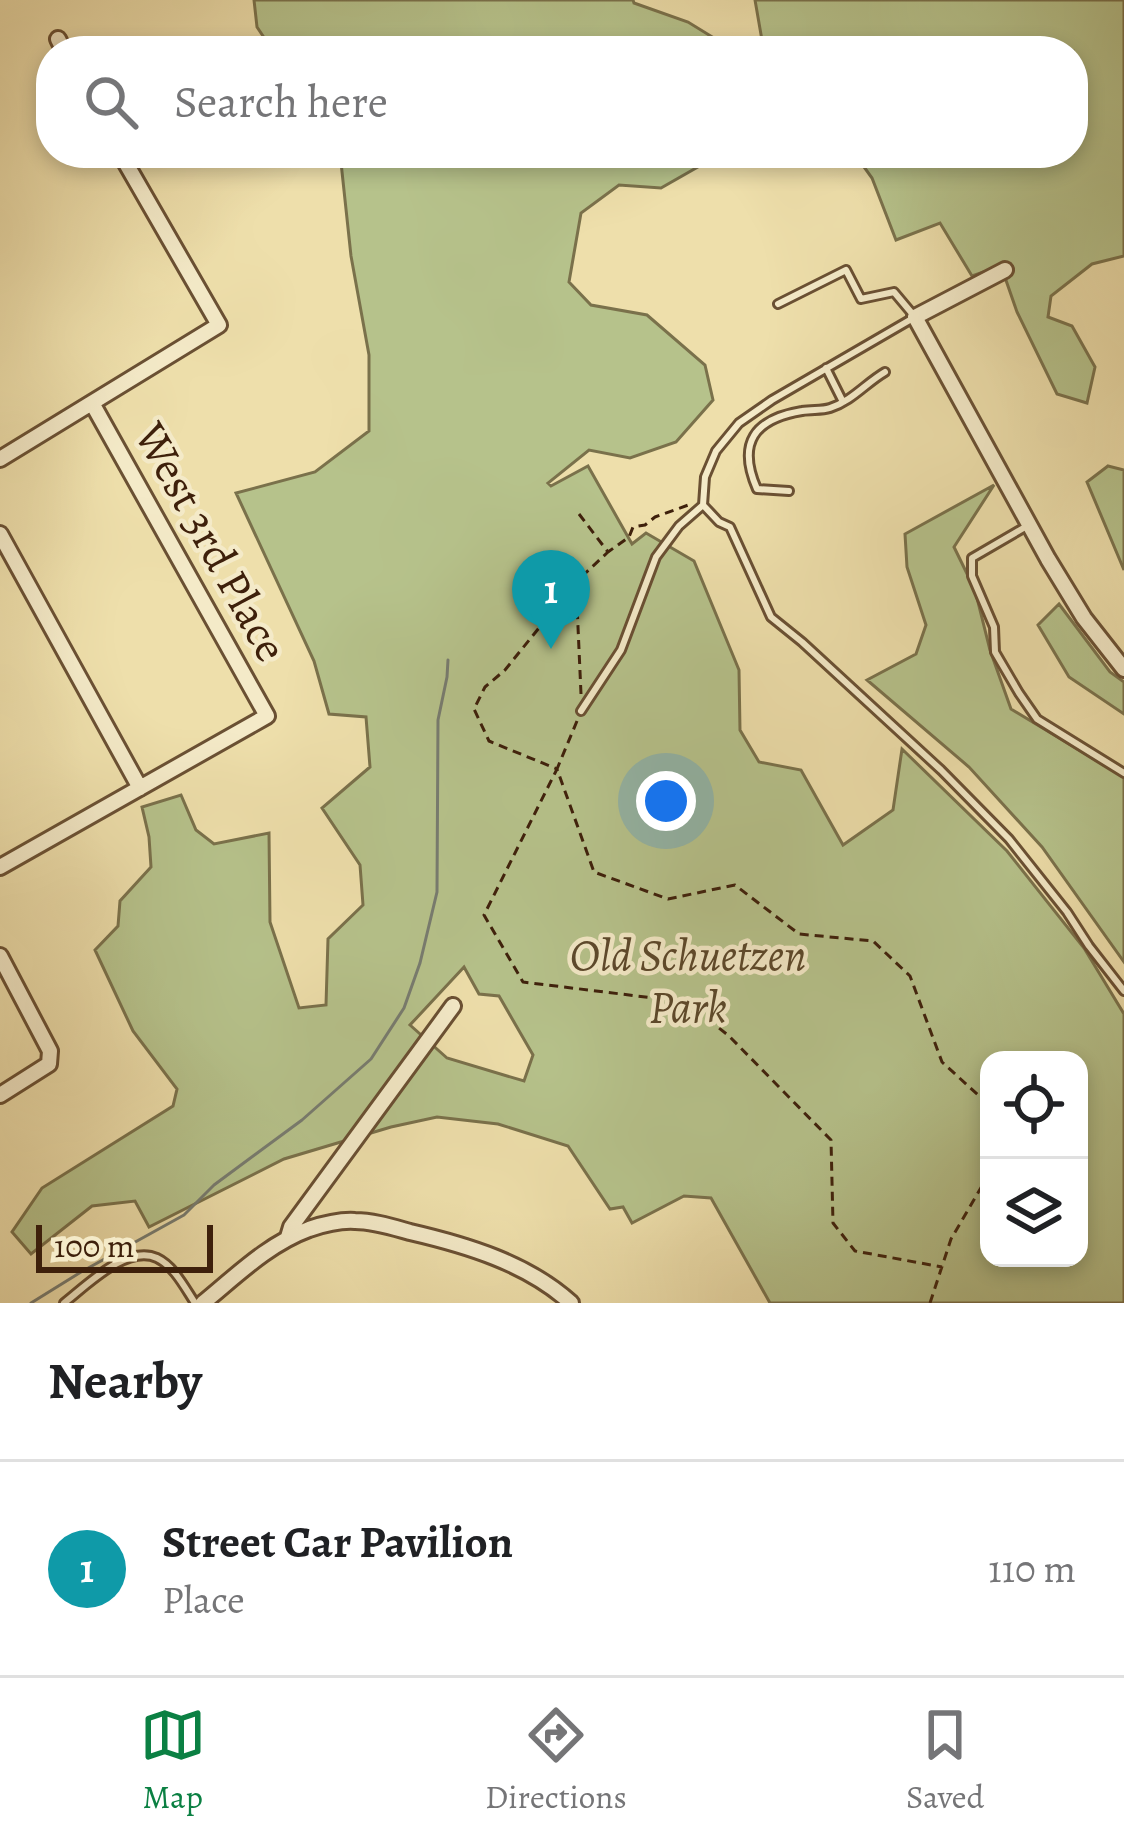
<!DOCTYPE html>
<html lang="en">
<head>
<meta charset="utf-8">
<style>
	body { margin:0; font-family:Alegreya,serif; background:#f6f6f6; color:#202124 }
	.controls { position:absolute; right:36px; bottom:36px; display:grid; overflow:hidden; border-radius:24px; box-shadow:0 6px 18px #0003 }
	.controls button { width:108px; height:108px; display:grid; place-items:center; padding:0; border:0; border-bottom:3px solid #e0e0e0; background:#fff; color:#202124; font:60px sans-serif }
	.scale { position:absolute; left:36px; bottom:30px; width:177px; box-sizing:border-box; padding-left:12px; border:6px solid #3e200b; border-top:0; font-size:33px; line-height:42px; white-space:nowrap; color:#3e200b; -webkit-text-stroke:9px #f4eac8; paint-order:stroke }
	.you { position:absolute; left:666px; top:801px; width:42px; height:42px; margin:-30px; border:9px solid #fff; border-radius:50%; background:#1a73e8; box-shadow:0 0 0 18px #1a73e833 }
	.badge { display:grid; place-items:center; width:78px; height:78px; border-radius:50%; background:#0b8043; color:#fff; font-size:39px; font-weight:700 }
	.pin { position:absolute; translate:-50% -99px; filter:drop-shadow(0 3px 6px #0008) }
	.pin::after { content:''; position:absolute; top:63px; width:42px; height:36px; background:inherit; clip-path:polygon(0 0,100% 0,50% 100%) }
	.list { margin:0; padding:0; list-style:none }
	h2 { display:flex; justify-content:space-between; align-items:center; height:156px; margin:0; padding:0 48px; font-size:51px }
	h2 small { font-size:39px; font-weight:400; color:#757577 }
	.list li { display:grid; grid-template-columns:78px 1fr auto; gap:36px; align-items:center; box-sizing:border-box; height:216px; padding:0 48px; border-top:3px solid #e0e0e0 }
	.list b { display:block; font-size:45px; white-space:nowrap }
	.list p { margin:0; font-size:39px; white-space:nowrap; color:#757577 }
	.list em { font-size:39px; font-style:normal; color:#757577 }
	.icon { flex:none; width:66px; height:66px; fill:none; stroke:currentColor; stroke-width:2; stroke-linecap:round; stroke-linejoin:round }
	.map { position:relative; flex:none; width:1124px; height:1303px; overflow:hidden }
	.search { position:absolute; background:#fff; box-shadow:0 6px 18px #0003; left:36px; right:36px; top:36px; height:132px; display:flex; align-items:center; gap:30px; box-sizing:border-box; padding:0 42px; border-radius:48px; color:#757577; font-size:45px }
	.sheet { height:372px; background:#fff }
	nav { display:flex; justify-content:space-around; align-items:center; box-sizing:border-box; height:168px; border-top:3px solid #e0e0e0; background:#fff; font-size:33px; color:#757577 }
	nav a { display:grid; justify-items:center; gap:6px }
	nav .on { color:#0b8043 }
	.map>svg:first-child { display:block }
</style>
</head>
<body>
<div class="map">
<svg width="1124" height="1303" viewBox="0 0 1124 1303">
	<rect width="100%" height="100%" fill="#eedfab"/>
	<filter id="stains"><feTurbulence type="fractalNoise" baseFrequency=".00167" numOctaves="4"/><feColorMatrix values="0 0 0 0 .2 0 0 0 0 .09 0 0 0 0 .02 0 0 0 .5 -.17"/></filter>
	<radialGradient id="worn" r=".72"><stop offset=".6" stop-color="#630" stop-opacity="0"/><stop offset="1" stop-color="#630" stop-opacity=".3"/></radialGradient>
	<path fill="#b6c28b" stroke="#7a714b" stroke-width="3" fill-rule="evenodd" d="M254,0H633L634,3L688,22L735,51H273L257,27Z
		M755,0H1124V256L1092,264L1051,296L1048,317L1072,326L1095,367L1087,403L1057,394L1017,312L1001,266L972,276L940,223L896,240L872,178L854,153H1073V51H768L763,46Z
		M340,153H716L717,156L661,188L619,185L581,213L569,282L591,305L647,315L705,365L713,400L676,442L630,458L589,450L548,483L551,486L588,466L632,544L646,533L694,561L739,670L740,730L759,762L801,770L843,845L893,810L902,749L1007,851L1084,948L1124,1014V1303H770L711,1198L684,1196L632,1223L623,1207L610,1209L568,1146L498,1124L437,1117L391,1127L284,1159L149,1227L135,1201L92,1206L31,1254L12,1232L42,1188L173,1106L177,1089L133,1031L95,950L118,926L120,901L151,867L149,837L142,807L181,795L196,830L214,844L269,833L270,922L299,1008L326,1005L328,939L363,905L360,865L322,808L370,767L366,717L329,714L314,661L236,493L315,472L369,431V355L351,256ZM464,967L479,994L499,996L533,1055L524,1081L447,1058L410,1025ZM989,1060H1079V1258H989Z
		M1108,466L1124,470V570L1087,482Z
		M994,485L954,547L975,590L990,650L1011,709L1124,777V962L1042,847L969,767L867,680L916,654L926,625L907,567L905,534Z
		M1059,604L1110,672L1124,682V714L1069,677L1038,625Z"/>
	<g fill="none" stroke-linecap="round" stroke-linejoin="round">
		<path stroke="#787c70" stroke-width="3" d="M31,1303L81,1272L184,1215L214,1185L302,1120L371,1059L404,1008L420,963L437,892L438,720L447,677L448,660"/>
		<defs>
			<path id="service" d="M778,304L846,270L861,299L894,292L915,317L772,400L739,423L716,451L705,477L703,505L719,522L730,527L771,617L802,642L941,770L1009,839L1067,912L1089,946L1124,991
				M826,368L843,402
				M789,491L757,489C737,443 754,419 802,411C812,409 821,411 830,408C852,401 866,383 885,372
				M1027,526L972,558V576L994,627L995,652L1019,693L1037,719L1124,773
				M581,711L621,650L656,557L679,526L703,505
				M64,1303C86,1286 127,1244 157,1258C174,1266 185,1288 195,1303"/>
			<path id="minor" d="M58,39L64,51
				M1005,270L915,317L1048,559L1084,618L1124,669
				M0,459L219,325L120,153
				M0,534L140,788
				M0,867L267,716L92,403
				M0,956L50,1051L49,1064L0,1095
				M288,1237L291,1227L453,1006
				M203,1303C236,1276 268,1244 309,1229C324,1224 340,1220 355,1221C373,1221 392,1227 410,1232C466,1245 527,1263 571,1303"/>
		</defs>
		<use href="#service" stroke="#6a5033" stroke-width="12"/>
		<use href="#minor" stroke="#6a5033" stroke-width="20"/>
		<path stroke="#3e200b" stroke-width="3" stroke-dasharray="9 6" stroke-linecap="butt" d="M579,514L608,552L629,537L633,527L645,525L655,517L691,504
			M576,582L505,670L485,687L474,709L489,741L557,769L484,915L523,982L686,1002L729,1036L831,1140L833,1223L855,1251L942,1267
			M581,694L576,582L608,552
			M577,721L557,769L594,872L668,899L735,885L799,934L873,941L910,976L942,1062L989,1105
			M930,1303L951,1239L989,1174"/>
		<use href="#service" stroke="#f4eac8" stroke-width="6"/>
		<use href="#minor" stroke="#f4eac8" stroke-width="14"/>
	</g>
	<g text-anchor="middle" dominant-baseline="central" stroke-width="9" stroke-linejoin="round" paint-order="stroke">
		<g font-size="45" fill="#3e200b" stroke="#f4eac8">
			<text transform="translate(211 542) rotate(61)">West 3rd Place</text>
		</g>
		<g font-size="45" font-style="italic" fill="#5c482b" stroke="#f4eac8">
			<text x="688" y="955">Old Schuetzen<tspan x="688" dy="52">Park</tspan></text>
		</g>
	</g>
	<rect width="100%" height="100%" filter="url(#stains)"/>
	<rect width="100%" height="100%" fill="url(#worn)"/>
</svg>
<div class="controls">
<button><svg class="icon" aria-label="locate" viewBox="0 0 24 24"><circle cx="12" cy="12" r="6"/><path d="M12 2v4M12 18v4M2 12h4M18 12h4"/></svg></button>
<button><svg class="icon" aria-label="layers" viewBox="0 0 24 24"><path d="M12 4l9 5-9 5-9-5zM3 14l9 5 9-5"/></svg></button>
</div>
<div class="scale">100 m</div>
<div class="you"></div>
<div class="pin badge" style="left:551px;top:649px;background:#0f9aa8">1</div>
<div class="search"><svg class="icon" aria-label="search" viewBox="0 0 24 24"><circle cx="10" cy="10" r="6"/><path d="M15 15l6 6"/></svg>Search here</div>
</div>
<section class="sheet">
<h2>Nearby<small></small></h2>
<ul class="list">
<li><span class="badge" style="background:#0f9aa8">1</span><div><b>Street Car Pavilion</b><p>Place</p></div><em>110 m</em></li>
</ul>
</section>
<nav>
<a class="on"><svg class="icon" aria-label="map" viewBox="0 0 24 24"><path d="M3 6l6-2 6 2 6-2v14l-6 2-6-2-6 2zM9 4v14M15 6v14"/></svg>Map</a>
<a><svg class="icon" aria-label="directions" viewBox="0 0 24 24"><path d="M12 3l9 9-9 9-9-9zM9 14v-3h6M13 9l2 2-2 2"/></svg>Directions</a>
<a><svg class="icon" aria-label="saved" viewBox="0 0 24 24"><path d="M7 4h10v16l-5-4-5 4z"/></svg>Saved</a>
</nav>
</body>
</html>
